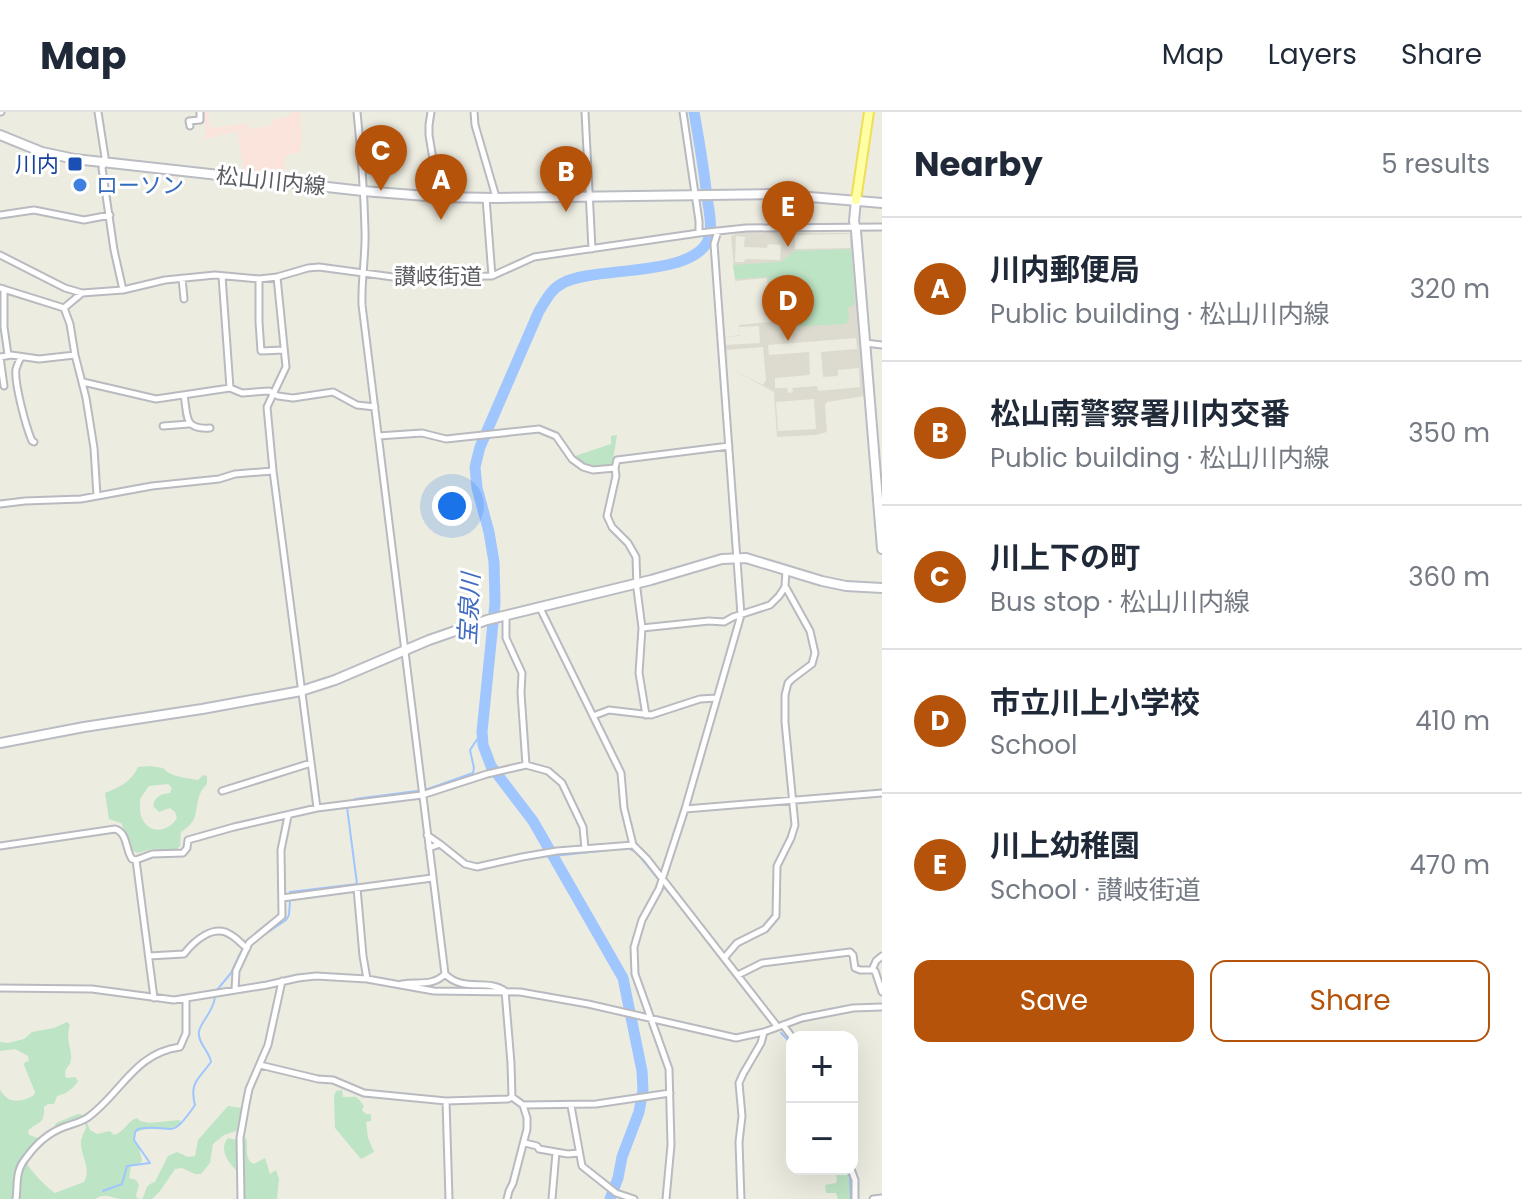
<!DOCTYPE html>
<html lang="en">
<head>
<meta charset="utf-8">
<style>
	body { margin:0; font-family:Poppins,"Noto Sans JP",sans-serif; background:#f6f6f7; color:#1f2937 }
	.controls { position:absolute; right:24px; bottom:24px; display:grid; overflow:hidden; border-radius:16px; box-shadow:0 8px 32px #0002 }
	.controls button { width:72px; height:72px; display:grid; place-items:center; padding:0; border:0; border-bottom:2px solid #e0e1e3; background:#fff; color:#1f2937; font:40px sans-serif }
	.you { position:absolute; left:452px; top:394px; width:28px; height:28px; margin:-20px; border:6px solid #fff; border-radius:50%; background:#1a73e8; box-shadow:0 0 0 12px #1a73e833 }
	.badge { display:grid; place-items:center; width:52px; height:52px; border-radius:50%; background:#b45309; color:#fff; font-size:26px; font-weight:700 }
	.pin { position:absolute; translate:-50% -66px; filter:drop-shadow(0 2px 4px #0008) }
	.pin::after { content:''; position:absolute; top:42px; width:28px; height:24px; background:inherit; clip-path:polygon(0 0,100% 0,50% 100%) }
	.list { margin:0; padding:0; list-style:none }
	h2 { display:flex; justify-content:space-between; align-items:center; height:104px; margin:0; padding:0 32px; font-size:34px }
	h2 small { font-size:26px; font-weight:400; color:#747a83 }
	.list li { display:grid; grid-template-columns:52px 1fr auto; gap:24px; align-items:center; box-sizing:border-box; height:144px; padding:0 32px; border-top:2px solid #e0e1e3 }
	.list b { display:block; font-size:30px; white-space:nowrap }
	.list p { margin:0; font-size:26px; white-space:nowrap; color:#747a83 }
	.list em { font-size:26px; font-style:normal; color:#747a83 }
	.actions { display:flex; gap:16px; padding:24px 32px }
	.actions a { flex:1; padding:18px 0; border:2px solid #b45309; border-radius:16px; text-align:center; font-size:28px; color:#b45309 }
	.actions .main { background:#b45309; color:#fff }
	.map { position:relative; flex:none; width:882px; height:1087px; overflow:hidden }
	header { display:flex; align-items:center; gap:48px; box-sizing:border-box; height:112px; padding:0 40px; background:#fff; border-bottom:2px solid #e0e1e3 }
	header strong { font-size:38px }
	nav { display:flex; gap:44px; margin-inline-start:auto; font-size:28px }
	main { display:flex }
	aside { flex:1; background:#fff }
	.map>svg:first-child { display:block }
</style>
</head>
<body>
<header>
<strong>Map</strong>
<nav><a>Map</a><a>Layers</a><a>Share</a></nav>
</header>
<main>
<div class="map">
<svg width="882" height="1087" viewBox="0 0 882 1087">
	<rect width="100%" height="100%" fill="#edece1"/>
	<path fill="#dddbcf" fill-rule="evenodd" d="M741,120L852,121L864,284L827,290L825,293L827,320L815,323L777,325L774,280L728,255L725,225L740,223L731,124ZM850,122V136L795,137V123ZM736,124L745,125L744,135L767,136L768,132L781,133L780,148L745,147L744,150H735ZM769,164L844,212L776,205L774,188L771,187ZM767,166L769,190H774L775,207L771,208L770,210L739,213L735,169ZM759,214L760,231L726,233V225L740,224L739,215ZM856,226L857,237L821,240L823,265L838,264V258L859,256L860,275L818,279L817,274L792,276L793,280L788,281L787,276H775V266L810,263L809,240L769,243L768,233ZM763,235L766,268L763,273L728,255L727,238ZM814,287L816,317L778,319L776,290Z"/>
	<path fill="#fbe4dc" d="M204,0H208L211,16L248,11L249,17L271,14V8L290,4V0H300L302,27L300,40L285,44L284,63L244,59L237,19L204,27L206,20Z"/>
	<path fill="#bde4c4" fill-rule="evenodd" d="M851,137L855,192L848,196L849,208L845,212L780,215V206H776L774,188H771L769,165L735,167L733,153L781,150L795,139Z
		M617,323L612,354C596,355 586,356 575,344L611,332V324Z
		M150,654L163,656C170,665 187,666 198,668L203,663L207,664V672C197,681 198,692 195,704C193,711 187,716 181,720L180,734L176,738L158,740L151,737L138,741L133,739L121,711L109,707L105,681C120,675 131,670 138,655ZM168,672L172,676L170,681C161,682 155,684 153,694L159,700L170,696L175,700L177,706C170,719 150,723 143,708C139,702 140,693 140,687L149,674Z
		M67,910L70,913C65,929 72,935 71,947C70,957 63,954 66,966L75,965L78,969C73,977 66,982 57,984L54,992H48L44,995C45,1014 37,1009 28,1019L29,1023L38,1026L40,1029L26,1050C29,1057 48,1077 55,1081L84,1070C92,1056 80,1044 81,1029C81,1027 85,1018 86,1016L85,1012H76L57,1019L54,1016L56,1011L78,1002L84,1003L90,1018L97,1022L110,1019L114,1023C125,1020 128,1008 137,1006L140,1009L149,1011L180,1008L181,1012C167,1021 151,1013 136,1020L134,1028L139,1036L142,1048L140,1052L131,1054L129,1066L136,1068L139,1073L136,1083L137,1086L140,1087C134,1087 126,1087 120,1087C110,1085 104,1081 95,1087H0V977C7,992 21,991 34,983L35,980L24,953L25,950L29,949L28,944L15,937L0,939V930L8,931L24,927L32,920L54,916Z
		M342,978L343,985C356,985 356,982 364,994L362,998L366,1002H371V1009L366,1010L368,1026L374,1040L361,1047L335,1016L334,984L336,979Z
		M228,994L242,996L239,1018L224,1023L213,1032L210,1051L201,1062H195L182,1056L175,1057L160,1079L152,1087H142C147,1079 144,1073 155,1070L168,1044L177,1040L188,1045L195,1044L198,1028Z
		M228,1026L237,1028L246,1026C249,1036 243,1047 254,1052L265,1046L270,1062L276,1058L279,1067L277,1087H244L243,1064C231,1055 217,1039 228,1026Z
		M835,1057H845C851,1067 851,1076 851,1087H838L836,1081H826L825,1073L836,1071L837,1069Z"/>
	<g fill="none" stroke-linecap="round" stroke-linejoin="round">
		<path stroke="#9fc6fe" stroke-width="2" d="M425,678L473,661L474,656L470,638L482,620
			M355,687L417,679
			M553,744L628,736L637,741L659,768
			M665,776L676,789
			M290,782V780L357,772L347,695L356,694
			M255,829L286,808L289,803L290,788
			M217,878L231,861L240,842
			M781,921L792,932
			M847,1057L850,1066L851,1087
			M103,1079L122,1072L127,1054L150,1051L134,1028L135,1020L138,1017C175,1011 169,1031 195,993C189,970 199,967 211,950C210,940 197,930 199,920C200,910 213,901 215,885"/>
		<path stroke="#9fc6fe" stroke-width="11" d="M610,1087L618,1066L622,1045L639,1000L643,978L642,959L623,866L533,709L491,654L483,633L482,620L495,491L494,450L489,420L477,376L475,355L480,335L539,199C546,188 551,177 563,171C596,153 700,167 710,123C712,111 709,97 707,86C704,57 699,28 694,0"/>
		<defs>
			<path id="street" d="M0,0H1
				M98,0L105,45L102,56L114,138L123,178
				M357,0C361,39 364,79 365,118C366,143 361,168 362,193L445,862
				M431,0L429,13V23L439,84
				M474,0L475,13L496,85
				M585,0L592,137
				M683,0L699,109V121
				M190,14L189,9L200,8V0
				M486,86L492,164
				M0,103L34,98L84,108L110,103
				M0,143L65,176L82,181
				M222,164L230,276
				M277,165L286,255L267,295L273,359L317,696
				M182,166L184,187
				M259,167V210L261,239L284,238
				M0,176L64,196
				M4,177V215L8,243
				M64,196L82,181L123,178L165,168L215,163L259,167L277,165L308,156L319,155L393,165L492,164L534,145L699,121L746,116L882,115
				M64,196L70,212L75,243L86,286L94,336L97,384
				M865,231L882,233
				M0,245L11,243L39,247L75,243
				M0,245L4,274
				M21,245C20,247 17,254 16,257C14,271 26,315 32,329L34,330
				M83,270L156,287L230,276L242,281L269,279L278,284L293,286L333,280L357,293L375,295
				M184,283C188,304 183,318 210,316
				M163,314L189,312
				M378,324L422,321L446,327L539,317L556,324L572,347L583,355L593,358L615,356L617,348L729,334
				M615,356L616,364L607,404L612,415L628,431L636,445L637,477L642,516L639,561L646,603
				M0,392L25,389L81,387L152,374L219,367L235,362L273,359
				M539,494L621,661L624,696L633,733L647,747L777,914
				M506,503V526L522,561L521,581L526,653
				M642,516L709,509L724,510L733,505L770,493L779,484L785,475
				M593,604L609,598L651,603L700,587L717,586
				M222,679L311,651
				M685,697L882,681
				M427,723L440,732
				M0,734L115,717C128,721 125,737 132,747L136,748L152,742L183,741L187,736L188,728L234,715L317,696L422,683L487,662L526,653L548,659L562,671L583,715L585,737
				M429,736L440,732L465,752L477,755L522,745L557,739L633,733
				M136,748L154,886
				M357,776L363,844L367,867
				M282,786L432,766
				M149,844L184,842C194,829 214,811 231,823C237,826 241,832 247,836
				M725,845L737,831L765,817L776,804L777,754L791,726L795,713L785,610V583L788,571L792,567L812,552L815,541L810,519L785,474L786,459
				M872,858L876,849L882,844
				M738,863L762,851L850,840L853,843L855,856L860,858H872L875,859L882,880
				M402,872C418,869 432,875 445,862C464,881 487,866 505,879L511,951L512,985L523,993L527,1006V1017L513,1071L509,1079L507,1087
				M0,876L92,877L174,888L267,873L298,866L316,864L367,867L434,879L520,880L588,892L736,926L764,920L802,906L853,896L882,895
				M235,878L236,859L249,831L282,804L281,738L288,704
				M783,913L792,925
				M260,953L318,967L333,968L364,981L446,989L508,987L512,985
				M446,989L449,1087
				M523,993L596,992L670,981
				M571,994L582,1054L616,1081L634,1087
				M525,1031L537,1034L539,1037L556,1040L552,1087
				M556,1040L568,1042L579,1041
				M851,1057L855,1068V1087
				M16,1087C18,1071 15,1059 26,1046C36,1032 48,1021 64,1015C72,1012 81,1010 87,1006C121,982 134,941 180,935L186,921V888
				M241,1087L240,1026L246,992L249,977L268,933L282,869
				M666,1087L671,1033L669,957L635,862L634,835L642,808L659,777L685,697L741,503L714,132L718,119
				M741,1087L739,1030L742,1004L739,971L743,962L761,931L764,920
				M873,1087L882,1086"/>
			<path id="secondary" d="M0,23L42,40L75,47L363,79L439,85L496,86L774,82L882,91
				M856,88L854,109L856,119L882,437
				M0,631L84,615L202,597L301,579L335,568L429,528L487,508L651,468L722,447L746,446L822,469L846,474L882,476"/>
			<path id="primary" d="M856,88L869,0"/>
		</defs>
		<use href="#street" stroke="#b9bac0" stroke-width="9"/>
		<use href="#secondary" stroke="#babcc3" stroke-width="12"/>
		<use href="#primary" stroke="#f0de57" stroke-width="12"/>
		<use href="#street" stroke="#fff" stroke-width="5"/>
		<use href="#secondary" stroke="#fff" stroke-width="8"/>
		<use href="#primary" stroke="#fefea4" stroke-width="8"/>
	</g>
	<rect fill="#1a4fb4" stroke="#fff" stroke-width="3" x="67" y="44" width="16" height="16" rx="4"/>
	<circle fill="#3f7fe0" stroke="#fff" stroke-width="3" cx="80" cy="73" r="8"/>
	<g text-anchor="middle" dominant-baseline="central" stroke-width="6" stroke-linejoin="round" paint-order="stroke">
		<g font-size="22" fill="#164399" stroke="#fff" text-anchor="end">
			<text x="59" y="52">川内</text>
		</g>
		<g font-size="22" fill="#5a5c62" stroke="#fff">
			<text transform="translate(271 69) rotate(6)">松山川内線</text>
			<text x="438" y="164">讃岐街道</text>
		</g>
		<g font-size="22" fill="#366cbe" stroke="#fff" text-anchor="start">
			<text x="96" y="73">ローソン</text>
		</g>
		<g font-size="24" font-style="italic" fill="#426cc1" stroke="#fff">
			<text transform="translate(469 497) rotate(-87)">宝泉川</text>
		</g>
	</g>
</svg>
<div class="controls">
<button>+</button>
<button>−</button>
</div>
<div class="you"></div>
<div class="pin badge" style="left:441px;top:108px">A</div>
<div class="pin badge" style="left:566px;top:100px">B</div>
<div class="pin badge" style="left:381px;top:79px">C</div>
<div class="pin badge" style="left:788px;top:229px">D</div>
<div class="pin badge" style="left:788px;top:135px">E</div>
</div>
<aside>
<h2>Nearby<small>5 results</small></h2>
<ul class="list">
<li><span class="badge">A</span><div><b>川内郵便局</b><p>Public building · 松山川内線</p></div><em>320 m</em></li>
<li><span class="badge">B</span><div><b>松山南警察署川内交番</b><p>Public building · 松山川内線</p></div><em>350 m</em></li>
<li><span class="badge">C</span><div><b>川上下の町</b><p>Bus stop · 松山川内線</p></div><em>360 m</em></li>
<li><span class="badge">D</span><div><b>市立川上小学校</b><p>School</p></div><em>410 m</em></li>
<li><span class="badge">E</span><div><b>川上幼稚園</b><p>School · 讃岐街道</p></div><em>470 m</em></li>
</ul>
<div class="actions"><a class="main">Save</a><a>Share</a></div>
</aside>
</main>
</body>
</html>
